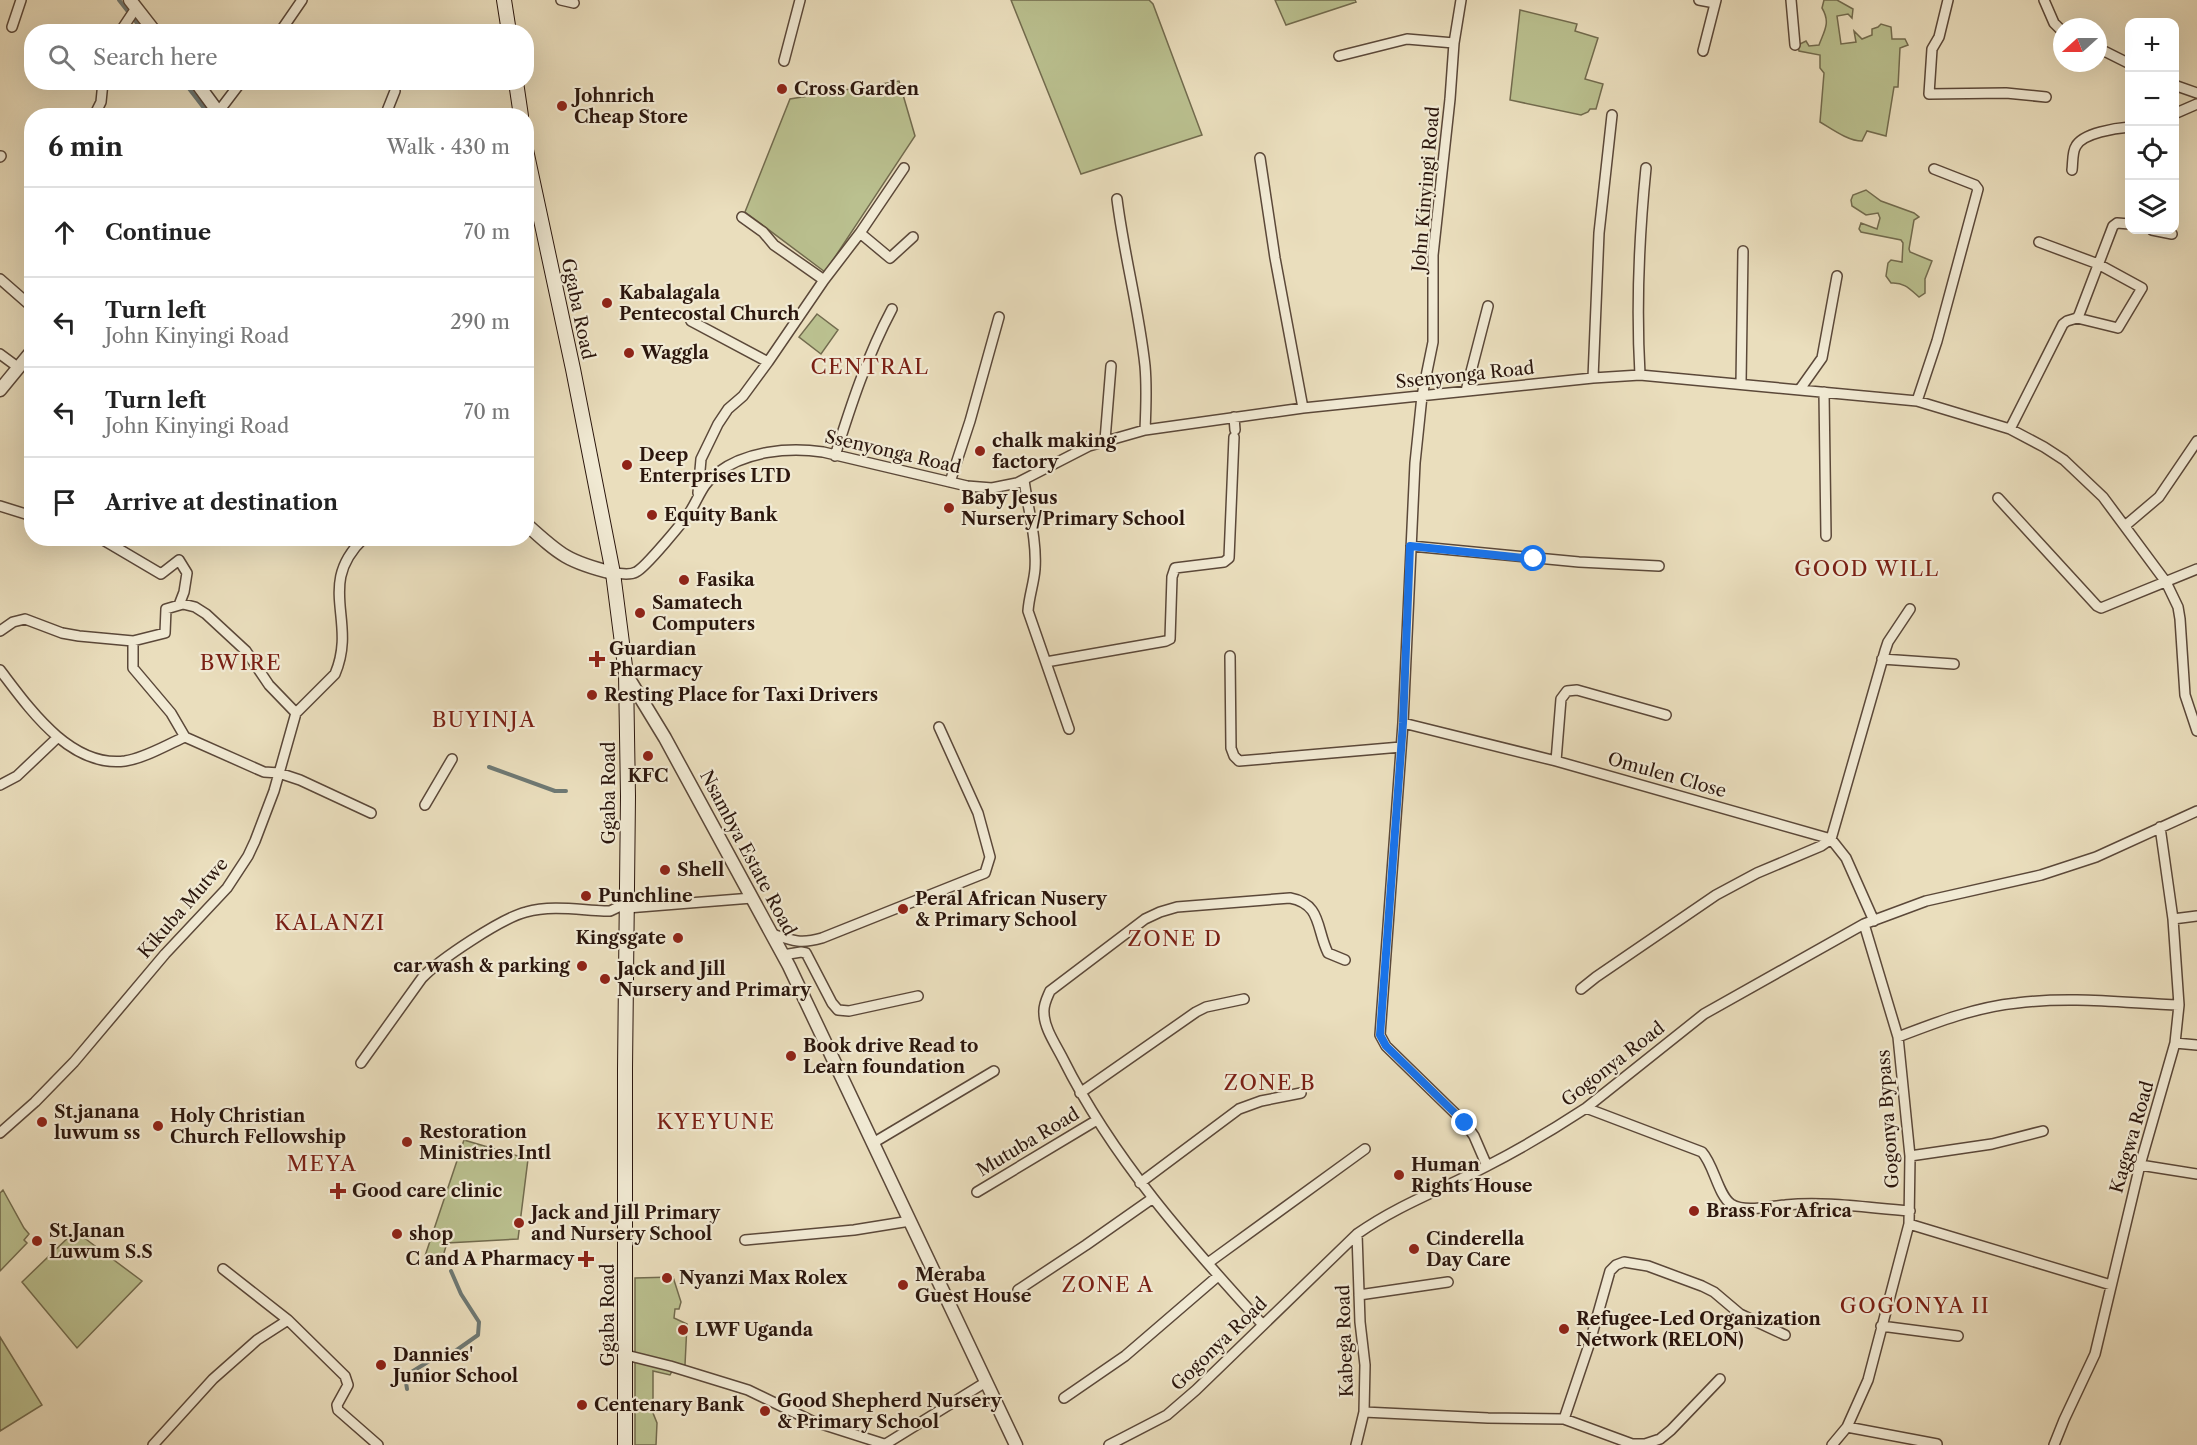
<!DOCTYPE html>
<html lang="en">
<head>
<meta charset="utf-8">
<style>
	body { margin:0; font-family:"Libre Caslon Text",serif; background:#f6f6f6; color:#222 }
	.controls { position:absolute; right:18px; top:18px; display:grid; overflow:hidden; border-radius:12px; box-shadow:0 6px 24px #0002 }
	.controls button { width:54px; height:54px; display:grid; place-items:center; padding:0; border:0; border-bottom:2px solid #e0e0e0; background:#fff; color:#222; font:30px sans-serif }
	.compass { position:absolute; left:2053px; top:18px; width:54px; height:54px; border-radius:50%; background:#fff; box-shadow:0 6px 24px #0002; rotate:249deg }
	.stop { position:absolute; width:18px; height:18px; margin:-14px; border:4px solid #1a73e8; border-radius:50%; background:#fff }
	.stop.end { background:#1a73e8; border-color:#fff; box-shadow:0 2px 6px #0008 }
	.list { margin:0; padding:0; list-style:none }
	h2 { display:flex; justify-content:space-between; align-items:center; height:78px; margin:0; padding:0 24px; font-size:26px }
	h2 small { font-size:20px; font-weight:400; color:#767676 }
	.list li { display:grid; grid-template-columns:39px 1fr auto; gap:18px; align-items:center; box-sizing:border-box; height:90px; padding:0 24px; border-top:2px solid #e0e0e0 }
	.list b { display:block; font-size:22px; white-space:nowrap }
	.list p { margin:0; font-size:20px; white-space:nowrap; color:#767676 }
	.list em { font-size:20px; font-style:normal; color:#767676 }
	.icon { flex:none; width:33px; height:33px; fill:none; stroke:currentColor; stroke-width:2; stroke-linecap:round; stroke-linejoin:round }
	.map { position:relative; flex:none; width:2197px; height:1445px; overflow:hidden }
	.search { position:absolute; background:#fff; box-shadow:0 6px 24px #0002; left:24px; top:24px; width:510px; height:66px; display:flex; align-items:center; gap:15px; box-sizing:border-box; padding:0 21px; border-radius:24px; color:#767676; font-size:22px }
	.panel { position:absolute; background:#fff; box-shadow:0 6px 24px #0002; left:24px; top:108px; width:510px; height:438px; border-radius:24px }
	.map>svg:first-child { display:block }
</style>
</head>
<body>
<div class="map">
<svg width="2197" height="1445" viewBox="0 0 2197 1445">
	<rect width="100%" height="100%" fill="#eadebd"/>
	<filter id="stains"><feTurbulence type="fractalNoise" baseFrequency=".00333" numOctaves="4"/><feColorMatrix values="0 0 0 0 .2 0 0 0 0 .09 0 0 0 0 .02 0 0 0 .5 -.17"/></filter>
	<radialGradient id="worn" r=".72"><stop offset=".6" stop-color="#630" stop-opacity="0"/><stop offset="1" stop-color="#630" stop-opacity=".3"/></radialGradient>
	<path fill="#bac08f" stroke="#726b4e" stroke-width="1.5" d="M1011,0H1149L1153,4L1202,135L1081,174Z
		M1275,0H1355L1356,2L1286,25Z
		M1824,0H1837L1853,9L1852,18L1848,14L1837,16L1841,44L1856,42L1854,31L1862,39L1872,35V29L1878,27L1881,24L1891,27L1892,39H1905L1908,45L1900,48L1898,87H1894L1886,136L1867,131L1862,141C1848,141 1832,129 1820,122L1824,73L1820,68V55L1799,51L1798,45L1806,41L1809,46L1819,45C1824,31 1831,23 1822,8Z
		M1520,10L1577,24L1575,31L1598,38L1585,79L1603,84L1596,109H1590L1588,112L1581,115L1510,100Z
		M899,81L915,136L825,272L745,212L790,99Z
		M1866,190L1881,201L1914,213L1919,217L1914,220L1909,249L1910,252L1932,261L1925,279V293L1919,297C1910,289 1904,282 1891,283L1886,276L1888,263L1891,260L1902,262L1903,243L1901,240L1861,232L1859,229L1861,223L1877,229L1880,218L1878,213L1866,215L1852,206L1851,200L1853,195Z
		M817,314L838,330L821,354L799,337Z
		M464,1140L528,1159L518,1239L447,1243L443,1256H425Z
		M3,1190L24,1228L29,1234L24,1240L27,1243L0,1271V1193Z
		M75,1231L142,1281L77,1348L22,1282Z
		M673,1277L681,1302L679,1309H675L674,1318L687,1324L685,1365L676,1364L670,1375L653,1371V1413L657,1423L656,1445H635V1278Z
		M0,1337L42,1405L0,1431Z"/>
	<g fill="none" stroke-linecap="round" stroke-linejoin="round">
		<path stroke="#6e7974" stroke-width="4" d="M119,0L144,32
			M184,82L207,112
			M489,767L555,791H566
			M407,1389L405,1376L431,1360L451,1354L478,1335L479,1322L461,1294L451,1271"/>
		<defs>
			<path id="minor" d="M561,0L574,3
				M1461,0L1454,43L1450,99L1433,255V342L1422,396L1415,463L1403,723L1380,1035L1386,1046L1465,1123L1474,1136L1487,1166
				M1699,0L1715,3
				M1791,0L1795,45
				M1948,0L1939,37L1932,49L1929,94L2006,93L2046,97
				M2044,0L2054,23L2062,31
				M12,27L21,0
				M120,32L136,8
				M280,32L302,0
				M2098,48L2130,64
				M1703,51L1716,0
				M1339,56L1407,39L1454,43
				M784,61L800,0
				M2174,85L2197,93
				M219,111L241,82
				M2174,114L2197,104
				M94,116L101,102L103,82
				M385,116L395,91
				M0,157L1,156
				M1260,158L1275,258L1303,408
				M2072,170C2073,163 2072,152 2076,146C2083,133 2116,128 2130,127
				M1117,199C1124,255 1139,310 1145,366C1147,388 1146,409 1145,430
				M742,217L763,232L774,245L824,280
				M2152,230L2172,234
				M860,233L890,258L913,237
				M2039,242L2098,264L2142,288L2118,328L2077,318
				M0,279L32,307
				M691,321L768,362
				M0,354L19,368
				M1640,375C1636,305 1639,237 1646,168
				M1593,378L1599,233L1612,115
				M1741,384L1743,251
				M1800,389L1822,358L1837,276
				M1466,391L1488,306
				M1824,392L1826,536
				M1917,401L1937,341L1978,189L1975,185L1934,169
				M1234,417L1235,430
				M2010,429L2063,324L2067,321L2077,318L2079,315L2113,226L2117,223L2130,224
				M1105,440L1111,366
				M835,456C851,405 867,356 892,309
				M1024,480C1028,509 1037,540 1035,569C1034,583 1029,596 1028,611L1069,729
				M950,482L970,421L999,317
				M698,493L701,459L718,424L728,409L743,396L768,362L824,280L860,233L904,168
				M1998,498L2097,606L2101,608L2197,569
				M0,506L32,516
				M2126,525L2159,497L2197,441
				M100,538L161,574L179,560L187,573L184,592L179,605
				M1411,546L1579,562L1659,566
				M613,573C620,573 629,576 636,572C645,568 685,520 691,510C699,497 703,483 717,473C746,451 788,447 823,452L967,486L992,488L1017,483L1089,446L1145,430L1303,408L1593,378L1640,375L1917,401L2010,429L2044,447L2064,460L2103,497L2166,582L2178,607L2180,619L2185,695L2197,731
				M0,631L13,622L25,619L62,633L79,636L133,641L165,633L166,609L183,604L195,607L206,614L246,651L269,685L296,713
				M133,641V668L171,713L185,737
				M1230,656L1231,748L1234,756L1239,761L1401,747
				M1882,659L1954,664
				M1046,662L1166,641L1170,639L1172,577L1175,568L1224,562L1229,558L1234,437
				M0,670C29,708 70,768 125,761C145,758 166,745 185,737L264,772L279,773L300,780L371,813
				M1403,723L1556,761L1831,839L1846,858L1874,921
				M1556,761L1561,699L1567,691L1577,690L1666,715
				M0,785L17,776L57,738
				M425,805L452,759
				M627,908L752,898
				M2173,919L2197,916
				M772,934C793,941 801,944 822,938L985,873L990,857L978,813L939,727
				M783,955L801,952L806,953L832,1003L838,1010L849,1011L918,996
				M1581,989L1596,977L1716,895L1757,873L1821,846L1831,839L1885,651L1888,642L1910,609
				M1898,1037C1937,1022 1976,1007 2017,1003C2071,996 2125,1003 2179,1005
				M2175,1043L2197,1045
				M361,1063L422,978C440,959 502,918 526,912C551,905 579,910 604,911H610L627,903
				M1080,1093L1196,1012L1206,1007L1244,999
				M1586,1108L1702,1152C1714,1165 1718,1195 1731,1204C1745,1213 1770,1206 1785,1205C1827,1201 1868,1208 1910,1211
				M0,1133L35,1102L74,1062L165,954L227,888L248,856L255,841L274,791L296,713L335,674C358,620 315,585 364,538
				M873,1143L994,1071
				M1910,1156L1992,1144L2043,1131
				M2140,1165L2197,1174
				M1140,1183L1239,1109L1261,1101L1301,1093
				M977,1192L1097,1120
				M1909,1224L2111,1285
				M745,1240L854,1230L910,1221
				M1208,1263L1365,1149
				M223,1269L288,1320
				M1018,1290L1086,1245L1153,1198
				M1359,1295L1448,1282
				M1263,1325C1188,1243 1113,1159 1063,1059C1056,1045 1044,1028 1044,1013C1043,1005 1047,998 1050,991L1145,919L1160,912L1177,907L1290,898C1322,904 1316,929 1328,953L1345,960
				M1881,1326L1958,1336
				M626,1355L670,1366L748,1390L812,1421L884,1444
				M1064,1398L1125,1356L1218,1276
				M1364,1412L1488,1418L1564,1419L1632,1444H1645L1660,1439L1671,1430L1720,1379
				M1564,1419L1589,1345L1610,1271L1616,1265L1624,1262L1648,1266L1702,1286L1714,1292L1740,1314L1785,1335
				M1847,1427L1937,1444
				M153,1445L213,1379L257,1340L288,1320L345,1376L348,1385L337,1405L338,1410L378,1445
				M884,1445L986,1382
				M1109,1445L1167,1415L1196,1390L1357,1234C1400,1204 1441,1190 1487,1166C1520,1149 1554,1129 1586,1108L1704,1014L1864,924L1926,901L2041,875L2096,857L2197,811
				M1356,1445L1364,1412L1365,1365L1360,1322L1357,1234
				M1832,1445L1847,1427L1868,1380L1909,1224L1910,1156L1898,1037L1864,924
				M2054,1445L2064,1420L2095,1354L2140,1165L2175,1043L2179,1005L2173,919L2160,827"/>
			<path id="tertiary" d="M130,0L155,32
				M196,82L221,116
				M0,390L32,351
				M526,524C560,555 568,562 613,573
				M626,674L665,738L789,966L1016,1445"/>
			<path id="secondary" d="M504,0L509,32
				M516,82L521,116
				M526,150L573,369L613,573L626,674L628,796L625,1069V1445"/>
		</defs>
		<use href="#minor" stroke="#5b4839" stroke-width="12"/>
		<use href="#tertiary" stroke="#5b4839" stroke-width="15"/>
		<use href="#secondary" stroke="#2b160d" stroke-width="16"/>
		<use href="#minor" stroke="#f1ead4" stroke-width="9"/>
		<use href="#tertiary" stroke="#f1ead4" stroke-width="12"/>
		<use href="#secondary" stroke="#f1ead4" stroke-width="14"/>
	</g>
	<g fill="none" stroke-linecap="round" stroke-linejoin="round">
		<path stroke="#1a73e8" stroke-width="8" d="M1465,1123L1386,1046L1380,1035L1403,723L1410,546L1534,559"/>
	</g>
	<g fill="#8f2418" stroke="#f1ead4" stroke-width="2">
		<circle cx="782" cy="89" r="6"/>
		<circle cx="562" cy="106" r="6"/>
		<circle cx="607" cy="303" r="6"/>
		<circle cx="629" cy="353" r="6"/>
		<circle cx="980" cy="451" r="6"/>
		<circle cx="627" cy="465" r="6"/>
		<circle cx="949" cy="508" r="6"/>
		<circle cx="652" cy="515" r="6"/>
		<circle cx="684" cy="580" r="6"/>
		<circle cx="640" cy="613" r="6"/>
		<path d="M594 650h6v6h6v6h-6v6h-6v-6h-6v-6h6z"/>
		<circle cx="592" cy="695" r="6"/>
		<circle cx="648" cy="756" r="6"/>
		<circle cx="665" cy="870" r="6"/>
		<circle cx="586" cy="896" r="6"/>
		<circle cx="903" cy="909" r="6"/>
		<circle cx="678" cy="938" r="6"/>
		<circle cx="582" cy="966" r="6"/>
		<circle cx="605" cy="979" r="6"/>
		<circle cx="791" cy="1056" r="6"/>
		<circle cx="42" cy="1122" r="6"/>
		<circle cx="158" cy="1126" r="6"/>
		<circle cx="407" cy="1142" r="6"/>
		<circle cx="1399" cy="1175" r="6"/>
		<path d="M335 1182h6v6h6v6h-6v6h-6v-6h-6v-6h6z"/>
		<circle cx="1694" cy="1211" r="6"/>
		<circle cx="519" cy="1223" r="6"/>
		<circle cx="397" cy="1234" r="6"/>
		<circle cx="37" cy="1241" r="6"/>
		<circle cx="1414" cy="1249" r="6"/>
		<path d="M583 1250h6v6h6v6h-6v6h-6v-6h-6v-6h6z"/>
		<circle cx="667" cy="1278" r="6"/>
		<circle cx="903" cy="1285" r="6"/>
		<circle cx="1564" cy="1329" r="6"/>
		<circle cx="683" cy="1330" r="6"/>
		<circle cx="381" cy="1365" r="6"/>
		<circle cx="582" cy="1405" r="6"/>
		<circle cx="765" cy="1411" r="6"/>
	</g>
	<g text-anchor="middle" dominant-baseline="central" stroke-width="4.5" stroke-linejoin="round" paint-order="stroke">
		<g font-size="18" font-weight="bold" fill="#2b160d" stroke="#f1ead4" text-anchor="start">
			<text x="794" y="89">Cross Garden</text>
			<text x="574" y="96">Johnrich<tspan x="574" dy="21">Cheap Store</tspan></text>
			<text x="619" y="293">Kabalagala<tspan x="619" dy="21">Pentecostal Church</tspan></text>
			<text x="641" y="353">Waggla</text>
			<text x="992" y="441">chalk making<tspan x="992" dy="21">factory</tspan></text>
			<text x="639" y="455">Deep<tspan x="639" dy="21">Enterprises LTD</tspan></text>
			<text x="961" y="498">Baby Jesus<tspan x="961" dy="21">Nursery/Primary School</tspan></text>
			<text x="664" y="515">Equity Bank</text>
			<text x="696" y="580">Fasika</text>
			<text x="652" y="603">Samatech<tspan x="652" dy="21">Computers</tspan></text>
			<text x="609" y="649">Guardian<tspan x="609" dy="21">Pharmacy</tspan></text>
			<text x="604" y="695">Resting Place for Taxi Drivers</text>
			<text x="648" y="776" text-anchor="middle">KFC</text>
			<text x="677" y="870">Shell</text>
			<text x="598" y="896">Punchline</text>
			<text x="915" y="899">Peral African Nusery<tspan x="915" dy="21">&amp; Primary School</tspan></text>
			<text x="666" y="938" text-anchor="end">Kingsgate</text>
			<text x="570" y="966" text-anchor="end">car wash &amp; parking</text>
			<text x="617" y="969">Jack and Jill<tspan x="617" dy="21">Nursery and Primary</tspan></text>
			<text x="803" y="1046">Book drive Read to<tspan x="803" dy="21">Learn foundation</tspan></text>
			<text x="54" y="1112">St.janana<tspan x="54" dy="21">luwum ss</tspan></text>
			<text x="170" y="1116">Holy Christian<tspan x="170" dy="21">Church Fellowship</tspan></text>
			<text x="419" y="1132">Restoration<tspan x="419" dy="21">Ministries Intl</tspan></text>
			<text x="1411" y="1165">Human<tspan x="1411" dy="21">Rights House</tspan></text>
			<text x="352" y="1191">Good care clinic</text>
			<text x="1706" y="1211">Brass For Africa</text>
			<text x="531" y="1213">Jack and Jill Primary<tspan x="531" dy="21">and Nursery School</tspan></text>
			<text x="49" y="1231">St.Janan<tspan x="49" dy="21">Luwum S.S</tspan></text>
			<text x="409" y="1234">shop</text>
			<text x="1426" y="1239">Cinderella<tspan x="1426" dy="21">Day Care</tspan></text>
			<text x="574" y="1259" text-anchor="end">C and A Pharmacy</text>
			<text x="915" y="1275">Meraba<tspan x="915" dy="21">Guest House</tspan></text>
			<text x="679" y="1278">Nyanzi Max Rolex</text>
			<text x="1576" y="1319">Refugee-Led Organization<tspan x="1576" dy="21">Network (RELON)</tspan></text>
			<text x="695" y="1330">LWF Uganda</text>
			<text x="393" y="1355">Dannies'<tspan x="393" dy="21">Junior School</tspan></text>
			<text x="777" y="1401">Good Shepherd Nursery<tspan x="777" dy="21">&amp; Primary School</tspan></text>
			<text x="594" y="1405">Centenary Bank</text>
		</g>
		<g font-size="18" fill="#2b160d" stroke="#f1ead4">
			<text transform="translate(1426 189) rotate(-85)">John Kinyingi Road</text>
			<text transform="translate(578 309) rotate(78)">Ggaba Road</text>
			<text transform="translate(1465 375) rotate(-6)">Ssenyonga Road</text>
			<text transform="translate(893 452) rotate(13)">Ssenyonga Road</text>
			<text transform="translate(1667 775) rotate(16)">Omulen Close</text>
			<text transform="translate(609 793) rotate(-90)">Ggaba Road</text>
			<text transform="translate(748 853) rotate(62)">Nsambya Estate Road</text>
			<text transform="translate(183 908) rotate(-49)">Kikuba Mutwe</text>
			<text transform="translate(1613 1064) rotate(-38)">Gogonya Road</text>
			<text transform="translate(1888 1119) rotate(-94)">Gogonya Bypass</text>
			<text transform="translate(2132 1137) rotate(-74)">Kaggwa Road</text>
			<text transform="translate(1028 1142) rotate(-31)">Mutuba Road</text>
			<text transform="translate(608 1315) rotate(-90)">Ggaba Road</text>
			<text transform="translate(1345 1341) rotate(-92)">Kabega Road</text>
			<text transform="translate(1219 1344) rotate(-44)">Gogonya Road</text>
		</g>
		<g font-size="21" letter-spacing="1.5" fill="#7a1f14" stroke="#f1ead4">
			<text x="870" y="366">CENTRAL</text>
			<text x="1867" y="568">GOOD WILL</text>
			<text x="241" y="662">BWIRE</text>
			<text x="484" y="719">BUYINJA</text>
			<text x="330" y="922">KALANZI</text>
			<text x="1175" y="938">ZONE D</text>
			<text x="1270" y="1082">ZONE B</text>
			<text x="716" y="1121">KYEYUNE</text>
			<text x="322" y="1163">MEYA</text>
			<text x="1108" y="1284">ZONE A</text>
			<text x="1915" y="1305">GOGONYA II</text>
		</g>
	</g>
	<rect width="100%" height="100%" filter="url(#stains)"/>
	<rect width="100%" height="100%" fill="url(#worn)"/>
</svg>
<div class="controls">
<button>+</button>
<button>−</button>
<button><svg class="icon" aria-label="locate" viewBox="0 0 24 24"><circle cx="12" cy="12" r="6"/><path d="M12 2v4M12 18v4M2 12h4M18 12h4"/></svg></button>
<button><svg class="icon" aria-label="layers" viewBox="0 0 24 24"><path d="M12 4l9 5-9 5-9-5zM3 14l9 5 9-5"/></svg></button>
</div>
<svg class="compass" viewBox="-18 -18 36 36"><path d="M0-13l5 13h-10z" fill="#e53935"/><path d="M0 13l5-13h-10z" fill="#767676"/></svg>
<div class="stop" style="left:1534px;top:559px"></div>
<div class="stop end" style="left:1465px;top:1123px"></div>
<div class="search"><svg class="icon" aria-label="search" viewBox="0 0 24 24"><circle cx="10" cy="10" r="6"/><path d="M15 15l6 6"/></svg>Search here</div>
<section class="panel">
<h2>6 min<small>Walk · 430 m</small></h2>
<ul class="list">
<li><svg class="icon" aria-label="ahead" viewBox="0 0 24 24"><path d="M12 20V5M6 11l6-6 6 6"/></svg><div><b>Continue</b></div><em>70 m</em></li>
<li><svg class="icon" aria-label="left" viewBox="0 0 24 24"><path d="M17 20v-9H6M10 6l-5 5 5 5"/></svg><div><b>Turn left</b><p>John Kinyingi Road</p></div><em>290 m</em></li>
<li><svg class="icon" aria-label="left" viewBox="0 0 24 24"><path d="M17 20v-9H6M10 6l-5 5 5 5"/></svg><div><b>Turn left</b><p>John Kinyingi Road</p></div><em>70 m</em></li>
<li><svg class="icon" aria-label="arrive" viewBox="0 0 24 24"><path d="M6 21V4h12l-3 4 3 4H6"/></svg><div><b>Arrive at destination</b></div></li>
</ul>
</section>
</div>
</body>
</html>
